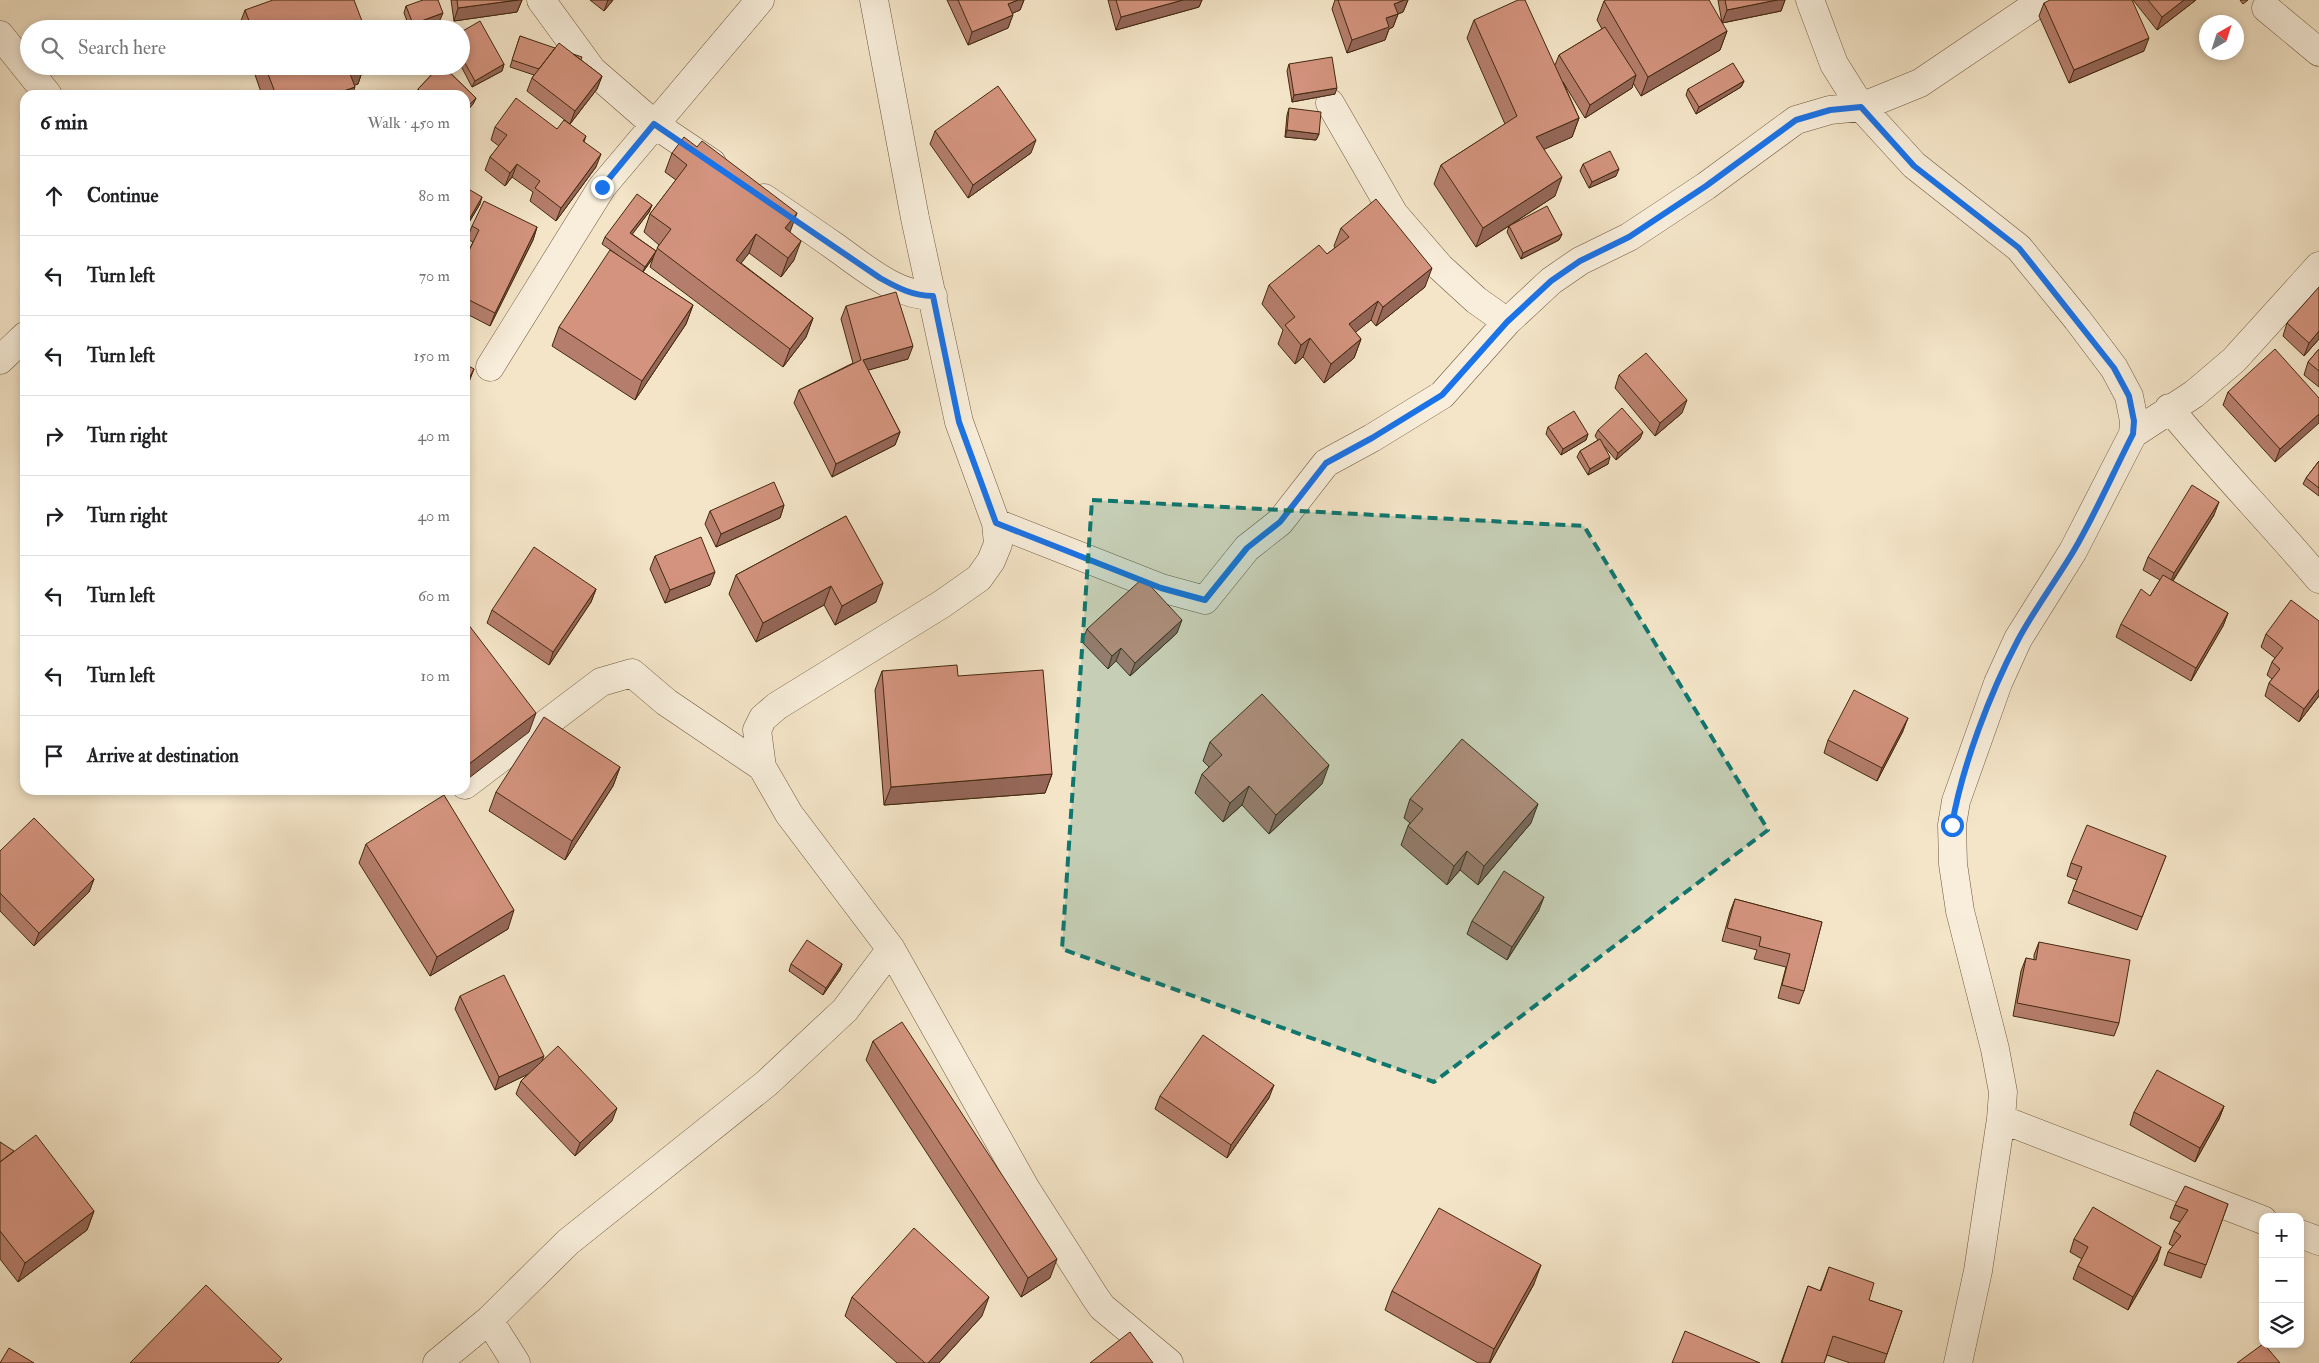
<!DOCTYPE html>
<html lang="en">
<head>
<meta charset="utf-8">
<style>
	body { margin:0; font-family:"IM FELL Double Pica",serif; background:#f2f2f2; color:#202124 }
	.controls { position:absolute; right:15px; bottom:15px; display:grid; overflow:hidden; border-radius:10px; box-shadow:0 2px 8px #0003 }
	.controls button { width:45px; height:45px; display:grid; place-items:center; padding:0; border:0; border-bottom:1px solid #e0e0e0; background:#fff; color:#202124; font:25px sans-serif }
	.compass { position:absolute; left:2199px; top:15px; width:45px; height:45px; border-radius:50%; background:#fff; box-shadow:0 2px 8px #0003; rotate:39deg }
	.stop { position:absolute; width:15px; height:15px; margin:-11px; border:4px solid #1a73e8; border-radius:50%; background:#fff }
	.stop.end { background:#1a73e8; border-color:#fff; box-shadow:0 1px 5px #0008 }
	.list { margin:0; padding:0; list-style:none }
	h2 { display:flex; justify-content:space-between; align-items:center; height:65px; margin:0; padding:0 20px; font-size:21px }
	h2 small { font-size:16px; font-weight:400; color:#757577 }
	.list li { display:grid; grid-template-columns:32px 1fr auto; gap:15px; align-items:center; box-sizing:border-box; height:80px; padding:0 20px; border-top:1px solid #e0e0e0 }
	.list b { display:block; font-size:19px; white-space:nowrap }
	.list em { font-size:16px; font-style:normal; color:#757577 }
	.icon { flex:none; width:28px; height:28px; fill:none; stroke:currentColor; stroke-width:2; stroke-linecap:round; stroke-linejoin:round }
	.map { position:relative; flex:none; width:2319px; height:1363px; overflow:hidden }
	.search { position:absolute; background:#fff; box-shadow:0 2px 8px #0003; left:20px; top:20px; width:450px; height:55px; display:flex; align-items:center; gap:12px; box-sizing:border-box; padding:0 18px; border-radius:28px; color:#757577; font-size:19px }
	.panel { position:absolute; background:#fff; box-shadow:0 2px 8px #0003; left:20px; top:90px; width:450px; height:705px; border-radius:15px }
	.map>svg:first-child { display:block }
</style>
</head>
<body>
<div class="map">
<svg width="2319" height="1363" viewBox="0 0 2319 1363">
	<rect width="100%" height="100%" fill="#f4e5c8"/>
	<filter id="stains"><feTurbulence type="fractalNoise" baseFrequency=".004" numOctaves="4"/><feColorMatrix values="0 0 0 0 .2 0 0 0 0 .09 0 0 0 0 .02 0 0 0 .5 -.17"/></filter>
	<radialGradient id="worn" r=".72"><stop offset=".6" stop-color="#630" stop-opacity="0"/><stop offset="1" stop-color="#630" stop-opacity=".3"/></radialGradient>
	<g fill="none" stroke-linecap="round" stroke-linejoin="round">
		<defs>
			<path id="minor" d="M541,0L592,70L654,124L712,163
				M874,0L915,218L959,422L996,523L998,544L991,561L979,578L942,604L777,706L763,718L757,730L762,767L789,814L891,949L1026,1189L1095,1297L1102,1307L1169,1363
				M1810,0L1834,64L1861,107L1914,165L2019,248L2077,319L2114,368L2129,396L2134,421L2133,434L2073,551L2018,639L1998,683L1956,801L1952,825L1953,864L1960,911L1995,1049L2003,1092L2001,1119L1978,1271L1958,1363
				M2266,8L2319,52
				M0,35L48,95
				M1330,103L1394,214L1440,267L1476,300L1507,322
				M764,198C788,214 811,230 834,246C864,267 896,296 933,296
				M0,360L25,336
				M490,367L602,187L760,0
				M2169,408C2217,467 2270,521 2319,579
				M2133,434L2194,394L2234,360L2319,266
				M996,523L1161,588L1205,600L1247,548L1280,522L1326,463L1372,438L1442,395L1507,322L1551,281L1580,261L1629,237L1706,186L1796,120L1830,110L1861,107L1920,83L2043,0
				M465,785L601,682L632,673L666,702L762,767
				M2001,1119L2263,1220
				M2300,1234L2319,1241
				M489,1320L516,1363
				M437,1363L489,1320L568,1242L767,1083L845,1010L891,949"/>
		</defs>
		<use href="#minor" stroke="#6f583c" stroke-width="29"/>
		<use href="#minor" stroke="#f8eedb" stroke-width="28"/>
	</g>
	<path fill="#b57e6c" stroke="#43290e" d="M451,0H522L517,12L454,21Z
		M590,0H613L604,11Z
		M947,0H1024L1020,10L1013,13L1008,28L968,45Z
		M1108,0H1202L1199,7L1116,30Z
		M1335,0H1408L1403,12L1398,14L1393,27L1389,29L1385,40L1347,53L1332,9Z
		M1718,0H1785L1781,11L1722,23Z
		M2133,0H2196L2157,30Z
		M2240,0H2248L2243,4Z
		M1604,1L1727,31L1720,50L1641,96L1633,83L1632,88L1585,118L1563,82L1579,118L1572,137L1544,149L1555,196L1509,226L1562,234L1559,240L1521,259L1507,232L1509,226L1476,247L1434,184L1441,165L1505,124L1467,38L1474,20L1555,65L1559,55L1602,29L1597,20Z
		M2044,3L2144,51L2069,83L2039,16Z
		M406,6L440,20L417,29H410L404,13Z
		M245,10L365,29H238Z
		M461,32L504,64L502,71L472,87L461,66Z
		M520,36L581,60L602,76L597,89L570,124L527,91L532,78L534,75L510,67Z
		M29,39V48L26,46Z
		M1289,64L1335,94L1292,102L1287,71Z
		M252,66H364L358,84L354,85L352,95H262Z
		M440,66H443L476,98L473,104L465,113V95H416L418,89Z
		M1744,81L1741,87L1696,114L1686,95L1688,89Z
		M1289,108L1319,134L1316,140L1285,137L1287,115Z
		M495,127L557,129L586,136L584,142L596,167L556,221L530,201L533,192L512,177L505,186L485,170L490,157L499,146L491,140Z
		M935,131L1031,153L968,198L930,144Z
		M672,153L790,232L794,260L781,277L749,253L741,263L813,318L806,337L783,367L650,267L653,258L643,272L693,305L686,324L635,400L552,346L559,327L619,256L602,244L605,237L652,205L649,212L632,234L656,251L659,245L644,232L650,214L676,180L665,172Z
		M1583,164L1616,176L1589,188L1580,171Z
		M465,187L480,204L468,224L465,223Z
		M472,226L537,227L533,240L490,326L465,313V259L473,242L467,239Z
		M1341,228L1425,287L1376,326L1371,320L1355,332L1361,339L1354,358L1324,383L1303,357L1295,364L1278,344L1283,330L1262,304L1269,285L1327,254L1335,248L1334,246Z
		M846,306L908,359L868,370L900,432L895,445L832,477L794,403L799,390L853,363L841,319Z
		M2287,323L2319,339L2304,356L2283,336Z
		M2319,349V387L2304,375L2308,362Z
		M1619,375L1682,413L1655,436L1615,388Z
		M2228,392L2319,398L2275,462L2223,405Z
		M1548,427L1588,434L1586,440L1561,455L1546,434Z
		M1598,430L1640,439L1616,460L1604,446L1608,464L1588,475L1577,457L1580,451L1598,440L1595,436Z
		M2319,461V496L2303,484L2306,478Z
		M784,505L780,518L716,547L705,524L710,511Z
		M2214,515L2173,581L2228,613L2223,626L2191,681L2116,637L2121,624L2150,596L2160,580L2143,570L2148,557Z
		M846,516L876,602L835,625L824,605L756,642L729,594L736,575Z
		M655,556L710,585L665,603L650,569Z
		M596,589L591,602L549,665L487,623L492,610Z
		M2319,621V696L2299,722L2265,696L2269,683L2272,679L2267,675L2272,662L2275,658L2261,647L2266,634Z
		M1087,629L1177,633L1130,676L1116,661L1108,669L1082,642Z
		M882,671L958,676L1052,774L1045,793L884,805L875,690Z
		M1903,731L1877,781L1824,753L1828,740Z
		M1210,742L1322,784L1269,834L1242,805L1223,822L1195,793L1202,774L1209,767L1203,761Z
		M620,767L613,786L565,860L489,811L496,792Z
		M1410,799L1531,823L1478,885L1460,870L1447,885L1401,845L1408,826L1410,823L1404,818Z
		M366,844L508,929L430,976L359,863Z
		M0,851L94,879L89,892L34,946L0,911Z
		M2166,856L2137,930L2068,903L2077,880L2067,876L2071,863Z
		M1735,899L1822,922L1804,991L1799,1004L1778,998L1786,967L1754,959L1757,950L1722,941L1730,912Z
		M1539,910L1507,960L1467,934L1472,921Z
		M2039,942L2119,1023L2114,1036L2013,1016L2021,971L2026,958L2034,960V955Z
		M791,964H842L840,970L823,995L789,971Z
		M460,996L542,1061L612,1121L575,1156L516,1094L521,1081L528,1074L495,1090L455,1009Z
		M873,1041L1050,1278L1021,1297L866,1060Z
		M1160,1096L1269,1098L1227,1158L1155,1109Z
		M2224,1106L2219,1119L2195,1162L2130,1125L2134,1112Z
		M0,1142L94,1211L87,1230L18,1282L0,1259Z
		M2228,1204L2201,1278L2164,1265L2168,1252L2173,1246L2169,1244L2174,1231L2180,1222L2170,1218L2175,1205Z
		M2074,1239L2157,1260L2128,1310L2073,1279L2078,1266L2082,1259L2070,1252Z
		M1829,1267L1869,1300L1902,1311L1884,1363H1850L1827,1355L1824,1363H1781L1808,1286L1820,1291Z
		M1534,1284L1490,1363H1478L1385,1310L1392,1291Z
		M852,1297L982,1316L939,1363H897L845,1316Z"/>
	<path fill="#946758" stroke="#43290e" d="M518,0H522L517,12L454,21L458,8Z
		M608,0H613L604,11Z
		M1018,0H1024L1020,10L1004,17L1008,4Z
		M1183,0H1202L1199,7L1116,30L1121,17Z
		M1404,0H1408L1403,12L1389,17L1394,4Z
		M1777,0H1785L1781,11L1722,23L1727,10Z
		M2184,0H2196L2157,30L2162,17Z
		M443,13L440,20L417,29H412L413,24Z
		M1398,14L1393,27L1389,29L1385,40L1347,53L1352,40L1386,18Z
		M1013,15L1008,28L968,45L972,32Z
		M1727,31L1720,50L1641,96L1648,77Z
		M2149,38L2144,51L2069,83L2074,70Z
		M504,64L502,71L472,87L475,81Z
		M361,66H364L358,84L342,90L349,71Z
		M1636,75L1632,88L1585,118L1590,105Z
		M602,76L597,89L570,124L575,111Z
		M1744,81L1741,87L1696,114L1699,107Z
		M355,87L352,95H332Z
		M1337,88L1335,94L1292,102L1294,95Z
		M476,98L473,104L465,113V109Z
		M1579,118L1572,137L1529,156L1536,137Z
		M1287,130L1319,134L1316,140L1285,137Z
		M1036,140L1031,153L968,198L973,185Z
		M601,154L596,167L556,221L561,208Z
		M517,164L512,177L505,186L510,173Z
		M1619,169L1616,176L1589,188L1592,182Z
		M1562,177L1555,196L1476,247L1483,228Z
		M482,197L480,204L468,224L470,218Z
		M652,205L649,212L628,240L630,233Z
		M797,213L790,232L785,228Z
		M537,227L533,240L490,326L495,313Z
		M756,234L749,253L729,279L736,260Z
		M1562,234L1559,240L1521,259L1523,253Z
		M801,241L794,260L781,277L788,258Z
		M656,251L653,258L642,273L645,267Z
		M1432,268L1425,287L1376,326L1383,307Z
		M1378,301L1371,320L1342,343L1349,324Z
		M693,305L686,324L635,400L642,381Z
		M813,318L806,337L783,367L790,349Z
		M2319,331V339L2304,356L2309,343Z
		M1310,338L1303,357L1295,364L1301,345Z
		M1361,339L1354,358L1324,383L1331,364Z
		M913,346L908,359L858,373L863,360Z
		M474,369L469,382L465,390V386Z
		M1687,400L1682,413L1655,436L1660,423Z
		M2319,414V423L2275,462L2280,449Z
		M900,432L895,445L832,477L836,464Z
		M1643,432L1640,439L1616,460L1618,453Z
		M1588,434L1586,440L1561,455L1563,449Z
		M1610,457L1608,464L1588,475L1590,469Z
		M2219,502L2214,515L2169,586L2174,573Z
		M784,505L780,518L716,547L721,534Z
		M715,572L710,585L665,603L670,590Z
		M883,583L876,602L835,625L842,606Z
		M831,586L824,605L756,642L763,623Z
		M596,589L591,602L549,665L553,652Z
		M2228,613L2223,626L2191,681L2196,668Z
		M1182,620L1177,633L1130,676L1135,663Z
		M1121,648L1116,661L1108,669L1112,656Z
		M2319,689V696L2299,722L2304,709Z
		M536,713L529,732L465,781V767Z
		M1908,718L1903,731L1877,781L1882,768Z
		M1329,765L1322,784L1269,834L1276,815Z
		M620,767L613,786L565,860L572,841Z
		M1052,774L1045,793L884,805L891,787Z
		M1249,786L1242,805L1223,822L1230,803Z
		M1538,804L1531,823L1478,885L1484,866Z
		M1467,851L1460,870L1447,885L1454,866Z
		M94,879L89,892L34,946L39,933Z
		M1544,897L1539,910L1507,960L1512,947Z
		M514,910L508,929L430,976L437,957Z
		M842,964L840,970L823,995L826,988Z
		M544,1056L539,1069L495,1090L499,1077Z
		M1274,1085L1269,1098L1227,1158L1231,1145Z
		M2224,1106L2219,1119L2195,1162L2200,1148Z
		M617,1108L612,1121L575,1156L580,1143Z
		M94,1211L87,1230L18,1282L25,1263Z
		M2161,1247L2157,1260L2128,1310L2133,1297Z
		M1057,1259L1050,1278L1021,1297L1028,1278Z
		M1541,1265L1534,1284L1490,1363H1489L1494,1349Z
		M989,1297L982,1316L939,1363H928Z"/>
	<path fill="#d3937e" stroke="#43290e" d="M273,0H354L365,29H252L245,10Z
		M423,0H438L443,13L413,24L406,6Z
		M457,0H518L458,8Z
		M958,0H1018L1008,4L1013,15L972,32Z
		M1116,0H1183L1121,17Z
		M1338,0H1404L1394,4L1398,14L1386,18L1389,27L1352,40Z
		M1518,0H1525L1579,118L1536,137L1562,177L1483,228L1441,165L1517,116L1474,20Z
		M1606,0H1709L1727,31L1648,77L1604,1Z
		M1725,0H1777L1727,10Z
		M2050,0H2132L2149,38L2074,70L2044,3Z
		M2148,0H2184L2162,17Z
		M47,20L56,29H39Z
		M480,21L504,64L475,81L461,56V32Z
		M1605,27L1636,75L1590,105L1559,55Z
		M520,36L555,48L539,69L512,60Z
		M559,43L602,76L575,111L532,78Z
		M573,54L582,57L581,60Z
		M1332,57L1337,88L1294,95L1289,64Z
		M1733,63L1744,81L1699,107L1688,89Z
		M265,66H361L349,71L355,87L332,95H276Z
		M440,66H443L476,98L465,109V95H424L418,89Z
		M998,86L1036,140L973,185L935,131Z
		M516,98L557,129L564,120L586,136L583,141L601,154L561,208L535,188L540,181L517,164L510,173L490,157L507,135L495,127Z
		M1289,108L1321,112L1319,134L1287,130Z
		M684,137L697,147L702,141L797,213L785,228L801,241L788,258L756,234L736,260L813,318L790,349L657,248L671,229L650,214L687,165L672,153Z
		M1610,151L1619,169L1592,182L1583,164Z
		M465,187L482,197L470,218L465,215Z
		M637,194L652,205L630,233L656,251L645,267L605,237Z
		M1376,199L1432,268L1383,307L1378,301L1349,324L1361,339L1331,364L1310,338L1301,345L1285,325L1295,317L1269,285L1319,245L1327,254L1349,237L1341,228Z
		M484,201L537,227L495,313L465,298V259L479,230L472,226Z
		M1547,206L1562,234L1523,253L1509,226Z
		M610,250L693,305L642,381L559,327Z
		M2319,287V331L2309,343L2287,323Z
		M896,292L913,346L863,360L900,432L836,464L799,390L861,360L846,306Z
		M2275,349L2319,398V414L2280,449L2228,392Z
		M2319,349V371L2308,362Z
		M1646,353L1687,400L1660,423L1619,375Z
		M465,364L474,369L465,386Z
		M1622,408L1643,432L1618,453L1598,430Z
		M1574,411L1588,434L1563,449L1548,427Z
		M1600,439L1610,457L1590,469L1580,451Z
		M2319,461V488L2306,478Z
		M774,482L784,505L721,534L710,511Z
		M2192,485L2219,502L2174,573L2148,557Z
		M846,516L883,583L842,606L831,586L763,623L736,575Z
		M701,537L715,572L670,590L655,556Z
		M534,547L596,589L553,652L492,610Z
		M2163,575L2228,613L2196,668L2121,624L2141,589L2150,596Z
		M1143,578L1182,620L1135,663L1121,648L1112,656L1087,629Z
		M2291,600L2319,621V689L2304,709L2269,683L2280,669L2272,662L2283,648L2266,634Z
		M468,624L536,713L465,767V627Z
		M957,665L958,676L1043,670L1052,774L891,787L882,671Z
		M1854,690L1908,718L1882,768L1828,740Z
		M1262,694L1329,765L1276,815L1249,786L1230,803L1202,774L1222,755L1210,742Z
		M544,717L620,767L572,841L496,792Z
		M1462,739L1538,804L1484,866L1467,851L1454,866L1408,826L1423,809L1410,799Z
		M444,795L514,910L437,957L366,844Z
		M34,818L94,879L39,933L0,893V851Z
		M2087,825L2166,856L2142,917L2073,890L2082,867L2071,863Z
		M1504,871L1544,897L1512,947L1472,921Z
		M1735,899L1822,922L1804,991L1782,985L1790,954L1759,946L1761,937L1727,928Z
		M807,940L842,964L826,988L791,964Z
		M2039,942L2130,960L2119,1023L2017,1003L2026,958L2036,960Z
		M504,975L544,1056L499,1077L460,996Z
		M902,1022L1057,1259L1028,1278L873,1041Z
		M1203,1035L1274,1085L1231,1145L1160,1096Z
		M558,1046L617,1108L580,1143L521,1081Z
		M2157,1070L2224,1106L2200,1148L2134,1112Z
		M36,1135L94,1211L25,1263L0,1231V1162Z
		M0,1142L14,1151L0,1162Z
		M2185,1186L2228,1204L2206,1265L2168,1252L2181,1236L2174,1231L2188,1210L2175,1205Z
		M2093,1207L2161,1247L2133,1297L2078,1266L2088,1247L2074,1239Z
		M1439,1208L1541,1265L1494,1349L1392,1291Z
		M914,1228L989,1297L928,1363H925L852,1297Z
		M1829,1267L1874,1283L1869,1300L1902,1311L1887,1354L1833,1336L1824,1363H1784L1782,1362L1808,1286L1821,1291Z
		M206,1285L282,1359L278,1363H130Z
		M1685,1331L1760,1363H1672Z
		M1130,1332L1153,1363H1090Z
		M2263,1344H2264L2280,1363H2237Z
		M9,1348L34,1363H0Z"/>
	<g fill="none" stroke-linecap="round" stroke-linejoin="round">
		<path stroke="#1a73e8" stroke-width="6" d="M602,187L654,124L880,278C898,288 913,296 933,296L959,422L996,523L1161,588L1205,600L1247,548L1280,522L1326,463L1372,438L1442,395L1507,322L1551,281L1580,261L1629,237L1706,186L1796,120L1830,110L1861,107L1914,166L2019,248L2114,368L2129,396L2134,421L2133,434C2113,473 2095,515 2073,552C2055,582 2034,610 2018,640C1990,693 1962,766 1952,825"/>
	</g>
	<path fill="#0f766e" fill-opacity="0.2" stroke="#0f766e" stroke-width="4" stroke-dasharray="10 6" stroke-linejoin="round" d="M1092,500L1584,526L1768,830L1434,1082L1062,949Z"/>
	<rect width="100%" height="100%" filter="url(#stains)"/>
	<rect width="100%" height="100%" fill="url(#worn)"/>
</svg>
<div class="controls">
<button>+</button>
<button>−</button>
<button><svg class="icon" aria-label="layers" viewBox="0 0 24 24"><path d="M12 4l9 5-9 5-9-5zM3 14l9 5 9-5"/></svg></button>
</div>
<svg class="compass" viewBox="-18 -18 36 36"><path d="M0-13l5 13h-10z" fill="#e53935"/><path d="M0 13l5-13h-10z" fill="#757577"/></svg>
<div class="stop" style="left:1952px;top:825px"></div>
<div class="stop end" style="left:602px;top:187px"></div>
<div class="search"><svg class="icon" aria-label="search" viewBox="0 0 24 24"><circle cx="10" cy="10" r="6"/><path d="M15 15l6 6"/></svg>Search here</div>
<section class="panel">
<h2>6 min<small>Walk · 450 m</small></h2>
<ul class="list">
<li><svg class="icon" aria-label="ahead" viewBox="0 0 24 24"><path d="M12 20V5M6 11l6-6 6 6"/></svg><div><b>Continue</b></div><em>80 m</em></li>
<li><svg class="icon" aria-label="left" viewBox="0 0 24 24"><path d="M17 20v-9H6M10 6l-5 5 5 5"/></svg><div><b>Turn left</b></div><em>70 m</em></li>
<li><svg class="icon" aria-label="left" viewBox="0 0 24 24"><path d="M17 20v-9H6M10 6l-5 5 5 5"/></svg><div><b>Turn left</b></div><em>150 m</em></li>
<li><svg class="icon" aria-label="right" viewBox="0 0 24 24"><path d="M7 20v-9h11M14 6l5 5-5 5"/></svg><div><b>Turn right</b></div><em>40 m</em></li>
<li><svg class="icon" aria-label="right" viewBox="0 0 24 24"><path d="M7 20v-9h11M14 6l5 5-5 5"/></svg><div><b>Turn right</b></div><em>40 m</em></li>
<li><svg class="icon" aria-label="left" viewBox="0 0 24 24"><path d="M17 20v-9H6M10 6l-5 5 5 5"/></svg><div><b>Turn left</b></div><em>60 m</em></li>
<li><svg class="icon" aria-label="left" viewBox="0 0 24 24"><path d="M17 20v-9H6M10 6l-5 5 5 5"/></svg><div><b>Turn left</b></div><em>10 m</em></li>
<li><svg class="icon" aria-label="arrive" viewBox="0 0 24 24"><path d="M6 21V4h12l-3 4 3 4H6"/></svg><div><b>Arrive at destination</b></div></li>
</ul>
</section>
</div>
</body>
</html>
